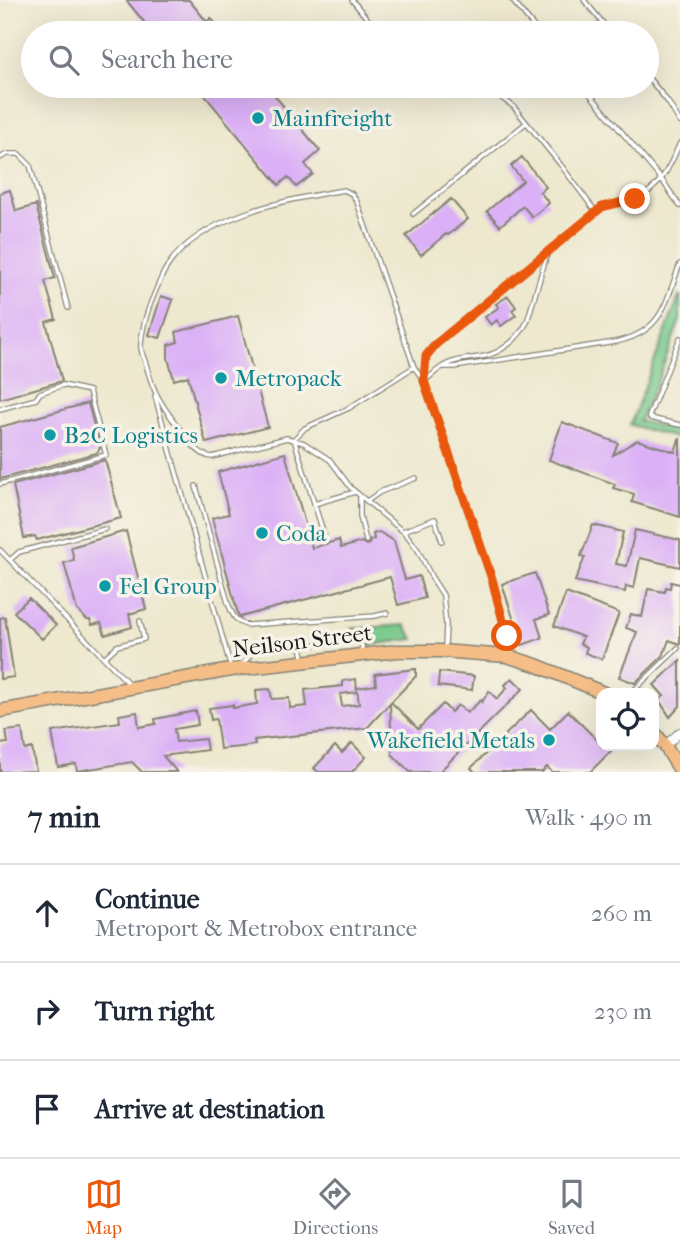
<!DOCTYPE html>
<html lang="en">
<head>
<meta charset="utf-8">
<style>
	body { margin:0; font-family:"IM FELL French Canon",serif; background:#f2f2f3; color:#1f2937 }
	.controls { position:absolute; right:21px; bottom:21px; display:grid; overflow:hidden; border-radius:14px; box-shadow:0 7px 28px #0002 }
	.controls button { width:63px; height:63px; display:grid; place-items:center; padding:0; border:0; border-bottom:2px solid #e0e1e3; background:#fff; color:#1f2937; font:35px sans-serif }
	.stop { position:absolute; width:21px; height:21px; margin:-16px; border:5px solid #ea580c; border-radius:50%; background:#fff }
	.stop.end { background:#ea580c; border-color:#fff; box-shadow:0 2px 7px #0008 }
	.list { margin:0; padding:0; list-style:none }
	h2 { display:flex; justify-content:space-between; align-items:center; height:91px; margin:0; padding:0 28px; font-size:30px }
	h2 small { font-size:23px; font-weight:400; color:#747a83 }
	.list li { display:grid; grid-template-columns:46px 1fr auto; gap:21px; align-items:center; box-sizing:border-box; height:98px; padding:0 28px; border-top:2px solid #e0e1e3 }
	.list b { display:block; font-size:26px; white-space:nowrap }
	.list p { margin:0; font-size:23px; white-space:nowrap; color:#747a83 }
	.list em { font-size:23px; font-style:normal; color:#747a83 }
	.icon { flex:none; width:38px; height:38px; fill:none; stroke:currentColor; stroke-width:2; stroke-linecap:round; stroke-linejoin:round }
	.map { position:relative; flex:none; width:680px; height:772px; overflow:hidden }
	.search { position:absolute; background:#fff; box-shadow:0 7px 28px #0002; left:21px; right:21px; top:21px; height:77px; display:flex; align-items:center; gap:18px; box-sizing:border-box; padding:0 24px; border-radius:38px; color:#747a83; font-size:26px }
	.sheet { height:385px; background:#fff }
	nav { display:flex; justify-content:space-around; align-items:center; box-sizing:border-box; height:98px; border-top:2px solid #e0e1e3; background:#fff; font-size:19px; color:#747a83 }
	nav a { display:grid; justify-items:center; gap:4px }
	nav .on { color:#ea580c }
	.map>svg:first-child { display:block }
</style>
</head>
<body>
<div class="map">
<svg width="680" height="772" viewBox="0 0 680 772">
	<rect width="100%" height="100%" fill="#f7f3e8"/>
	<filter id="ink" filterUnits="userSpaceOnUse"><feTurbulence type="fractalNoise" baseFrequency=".0143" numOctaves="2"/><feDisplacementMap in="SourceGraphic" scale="14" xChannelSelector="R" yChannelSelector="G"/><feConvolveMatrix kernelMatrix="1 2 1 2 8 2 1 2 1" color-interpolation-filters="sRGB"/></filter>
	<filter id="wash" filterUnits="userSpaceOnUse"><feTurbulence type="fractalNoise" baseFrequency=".00686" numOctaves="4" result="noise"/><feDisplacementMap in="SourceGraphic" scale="28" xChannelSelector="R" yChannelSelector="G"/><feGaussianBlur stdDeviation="1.57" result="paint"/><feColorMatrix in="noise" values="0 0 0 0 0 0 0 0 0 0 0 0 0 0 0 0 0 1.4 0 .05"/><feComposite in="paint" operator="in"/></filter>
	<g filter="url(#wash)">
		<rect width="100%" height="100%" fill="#ede8ce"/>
		<path fill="#77c98b" stroke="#4a7254" stroke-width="2" d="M680,294V320L656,385L639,421L680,431V439L630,425Z
			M405,625L414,639L370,645L353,632L352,629Z"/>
		<g id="blocks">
			<path fill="#dbb0f7" d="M126,0H189L207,22L211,18L223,33H153Z
				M197,86H267L320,151L305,164L313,174L296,187L288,177L279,185Z
				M522,157L546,187L540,192L549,203L532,217L523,206L500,226L487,211L523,181L511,166Z
				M10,190L16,211L36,205L55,278L45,281L56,319L46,322L62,381L0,399V193Z
				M451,199L468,219L448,235L446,234L421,255L406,236Z
				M161,296L173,300L160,338L149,335Z
				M508,296L516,307L512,310L516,315L501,326L497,320L491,325L485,317L499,307L496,304Z
				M238,316L268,427L206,443L188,376L174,380L168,358V345L178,342L176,332Z
				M88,403L100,448L97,453L0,479V427Z
				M562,422L618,443L613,455L637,440L675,452L679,439H680V517L632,502L634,494L613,488L615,484L549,460Z
				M285,453L312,548L339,540L341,548L362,542L366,545L369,544L370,540L374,539L373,534L379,532L394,541L405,580L419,576L425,598L398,605L390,577L240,617L238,614L212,518L229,514L218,472Z
				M105,460L121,518L37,540L35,536L24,538L13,485Z
				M593,525L623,532L616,564L627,566L635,530L680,540V567L640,558L634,588L626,586L625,592L575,581L585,557L581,556Z
				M126,531L146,609L129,614L132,627L105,635L101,623L92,625L90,620H87L77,610L64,563L74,560L71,547Z
				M535,573L549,615L536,619L542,638L522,645L502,584Z
				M671,582L680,584V644L669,640L663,656L635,683L619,677L637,632L626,628L631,614L642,617L648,589L665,592L666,587L670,588Z
				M566,593L619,613L602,659L585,653L587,647L580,644L583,637L554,626Z
				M29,598L56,625L42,639L14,612Z
				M5,617L14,677L0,679V618Z
				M680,660V706L670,717L659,700L664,696L654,685Z
				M416,669V676L391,702L418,729L443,704L451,712L458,705L467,713L481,700L482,702L489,691L497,699L507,688L505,685L512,678L523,689L439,772H410L392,754L390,703L367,728L254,740L255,745L241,747L220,749L216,719L211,720L209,708L233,705V708L257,704L256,690L270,689L272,699L289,698L290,708L307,706L305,690L343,686V681L356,679L357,692L340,694L342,706L359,704L357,688L376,685L375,674Z
				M439,672L474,676L472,690L438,686Z
				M531,710L550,729L568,711L601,744V746H616L590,772H552L547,767L542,772H475L471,768Z
				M196,711L198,725L174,729L176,742L205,739L207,750L163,756L177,772H142L132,762L77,771L76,764L58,767L52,732L120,722L119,715L137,712L139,727L156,724L155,719Z
				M22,729L25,750L32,748L36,771L0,772V744L8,743L6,731Z
				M352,743L366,757L352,772H318L314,768L335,746L342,753Z"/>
		</g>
	</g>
	<g filter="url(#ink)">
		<use href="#blocks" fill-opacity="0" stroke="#848275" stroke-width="2"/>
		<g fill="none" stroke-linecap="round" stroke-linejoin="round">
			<defs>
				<path id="lane" d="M352,0L379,33
					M512,0L539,33
					M584,0L611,33
					M647,76L668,102L680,122
					M428,86H445
					M476,86L489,89L513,106L560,164L596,212
					M583,86L662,180L680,206
					M0,158L7,154H19L30,165L68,308
					M413,214L526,123
					M680,338L649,416L650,418L680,425
					M442,367H454L615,342C663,332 665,304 680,264
					M424,379L426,356L436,343L602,207C613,203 624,203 635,199C660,190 670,166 680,143
					M424,381C430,377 436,371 442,367C454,359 471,359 485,356C503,352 519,338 527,322L548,251
					M155,396L231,668
					M0,409L36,399L40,393L63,385L89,391L106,455L0,484
					M196,486L228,603C232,614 236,624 248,625L375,616L387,613
					M360,497V516L366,541
					M367,501L380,492L416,478
					M314,504L355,492
					M403,531L435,519L442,541
					M325,538L294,439L305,428L349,408L414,367
					M0,550L130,685
					M10,560L19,552L105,529
					M301,646L353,640L362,645V651
					M445,648L446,625L443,595L432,578L418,550L406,534L351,488L330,460L304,443L287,438L212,457C196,456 180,429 171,417C157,398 152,387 146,364C144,358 140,351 141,344C142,330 146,315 151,302C155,293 159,282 164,272C195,216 285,200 344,190L352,194L357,202L414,367L424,381L492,579L507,636V654
					M104,658L117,646L144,639L140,621
					M241,666L257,647L301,646L303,657
					M631,693L678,648"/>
				<path id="street" d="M665,746L680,732"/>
				<path id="primary" d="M0,711L231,670L397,651H441L507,656L536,665L604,693
					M654,732L665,746L680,770"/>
			</defs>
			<use href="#lane" stroke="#848275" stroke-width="6"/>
			<use href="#street" stroke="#848275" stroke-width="10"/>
			<use href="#primary" stroke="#848275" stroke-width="15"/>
			<use href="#lane" stroke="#fff" stroke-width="3.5"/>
			<use href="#street" stroke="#fff" stroke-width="8"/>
			<use href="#primary" stroke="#f6be87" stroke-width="12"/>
		</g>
	</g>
	<g fill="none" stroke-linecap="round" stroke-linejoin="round" filter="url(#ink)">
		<path stroke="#ea580c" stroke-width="9" d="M507,636L492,579L424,381L426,356L436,344L602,207L635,199"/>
	</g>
	<g fill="#0f9aa8" stroke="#f7f3e8" stroke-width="2.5">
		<circle cx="258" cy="118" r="7"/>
		<circle cx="221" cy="378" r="7"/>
		<circle cx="50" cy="435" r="7"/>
		<circle cx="262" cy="533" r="7"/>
		<circle cx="105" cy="586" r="7"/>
		<circle cx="549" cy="740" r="7"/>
	</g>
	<g text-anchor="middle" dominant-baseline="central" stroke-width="7" stroke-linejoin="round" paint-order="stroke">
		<g font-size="23" fill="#0d838f" stroke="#f7f3e8" text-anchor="start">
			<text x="272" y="118">Mainfreight</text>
			<text x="235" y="378">Metropack</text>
			<text x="64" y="435">B2C Logistics</text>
			<text x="276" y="533">Coda</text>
			<text x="119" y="586">Fel Group</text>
			<text x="535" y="740" text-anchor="end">Wakefield Metals</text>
		</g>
		<g font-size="23" fill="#1c1c1c" stroke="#f7f3e8">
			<text transform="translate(302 641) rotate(-7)">Neilson Street</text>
		</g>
	</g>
</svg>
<div class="controls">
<button><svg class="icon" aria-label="locate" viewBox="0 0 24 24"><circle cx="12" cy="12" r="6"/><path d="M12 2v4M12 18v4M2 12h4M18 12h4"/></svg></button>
</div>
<div class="stop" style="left:507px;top:636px"></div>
<div class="stop end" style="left:635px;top:199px"></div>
<div class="search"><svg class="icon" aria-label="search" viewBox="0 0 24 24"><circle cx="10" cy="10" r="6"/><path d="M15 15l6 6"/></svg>Search here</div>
</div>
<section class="sheet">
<h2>7 min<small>Walk · 490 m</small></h2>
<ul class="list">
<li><svg class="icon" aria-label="ahead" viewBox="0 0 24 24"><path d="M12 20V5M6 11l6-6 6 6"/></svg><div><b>Continue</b><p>Metroport &amp; Metrobox entrance</p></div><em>260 m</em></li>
<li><svg class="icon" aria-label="right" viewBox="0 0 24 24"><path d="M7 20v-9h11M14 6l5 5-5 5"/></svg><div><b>Turn right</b></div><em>230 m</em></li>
<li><svg class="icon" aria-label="arrive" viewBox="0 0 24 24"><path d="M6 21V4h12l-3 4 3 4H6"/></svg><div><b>Arrive at destination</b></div></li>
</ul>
</section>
<nav>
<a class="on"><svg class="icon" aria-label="map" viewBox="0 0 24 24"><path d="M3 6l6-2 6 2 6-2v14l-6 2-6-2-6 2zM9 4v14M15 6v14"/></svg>Map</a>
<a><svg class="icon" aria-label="directions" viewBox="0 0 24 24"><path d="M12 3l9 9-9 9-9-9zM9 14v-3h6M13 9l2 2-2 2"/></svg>Directions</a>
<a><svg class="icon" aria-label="saved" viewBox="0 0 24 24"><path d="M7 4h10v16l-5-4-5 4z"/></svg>Saved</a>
</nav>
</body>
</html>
